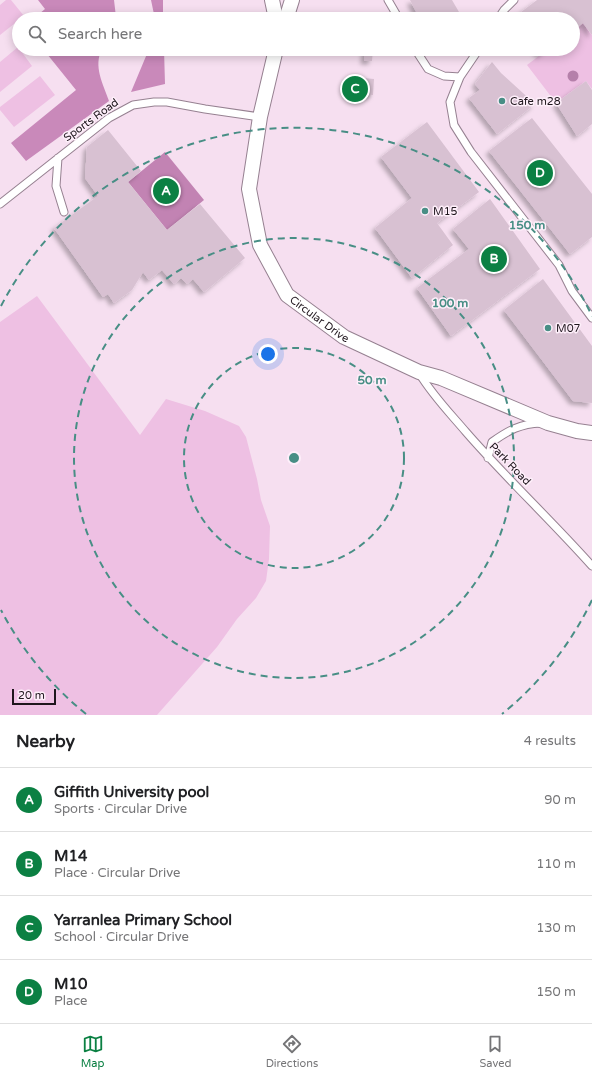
<!DOCTYPE html>
<html lang="en">
<head>
<meta charset="utf-8">
<style>
	body { margin:0; font-family:"Varela Round",sans-serif; background:#f2f2f2; color:#202124 }
	.scale { position:absolute; left:12px; bottom:10px; width:44px; box-sizing:border-box; padding-left:4px; border:2px solid #1f161d; border-top:0; font-size:11px; line-height:14px; white-space:nowrap; color:#1f161d; -webkit-text-stroke:3px #feeffa; paint-order:stroke }
	.you { position:absolute; left:268px; top:354px; width:14px; height:14px; margin:-10px; border:3px solid #fff; border-radius:50%; background:#1a73e8; box-shadow:0 0 0 6px #1a73e833 }
	.badge { display:grid; place-items:center; width:26px; height:26px; border-radius:50%; background:#0b8043; color:#fff; font-size:13px; font-weight:700 }
	.pin { position:absolute; translate:-50% -50%; border:2px solid #fff; box-shadow:0 1px 4px #0006 }
	.list { margin:0; padding:0; list-style:none }
	h2 { display:flex; justify-content:space-between; align-items:center; height:52px; margin:0; padding:0 16px; font-size:17px }
	h2 small { font-size:13px; font-weight:400; color:#757577 }
	.list li { display:grid; grid-template-columns:26px 1fr auto; gap:12px; align-items:center; box-sizing:border-box; height:64px; padding:0 16px; border-top:1px solid #e0e0e0 }
	.list b { display:block; font-size:15px; white-space:nowrap }
	.list p { margin:0; font-size:13px; white-space:nowrap; color:#757577 }
	.list em { font-size:13px; font-style:normal; color:#757577 }
	.icon { flex:none; width:22px; height:22px; fill:none; stroke:currentColor; stroke-width:2; stroke-linecap:round; stroke-linejoin:round }
	.map { position:relative; flex:none; width:592px; height:715px; overflow:hidden }
	.search { position:absolute; background:#fff; box-shadow:0 2px 10px #0003; left:12px; right:12px; top:12px; height:44px; display:flex; align-items:center; gap:10px; box-sizing:border-box; padding:0 14px; border-radius:22px; color:#757577; font-size:15px }
	.sheet { height:308px; background:#fff }
	nav { display:flex; justify-content:space-around; align-items:center; box-sizing:border-box; height:56px; border-top:1px solid #e0e0e0; background:#fff; font-size:11px; color:#757577 }
	nav a { display:grid; justify-items:center; gap:2px }
	nav .on { color:#0b8043 }
	.map>svg:first-child { display:block }
</style>
</head>
<body>
<div class="map">
<svg width="592" height="715" viewBox="0 0 592 715">
	<defs>
		<filter id="shadow"><feDropShadow dx="-3.5" dy="3.5" stdDeviation="2" flood-color="#0004"/></filter>
	</defs>
	<rect width="100%" height="100%" fill="#f6dff0"/>
	<path fill="#eec0e3" d="M6,0H11L24,16L19,19V20L0,35V5Z
		M583,23L592,35V89L586,81L556,103L527,65L548,49H573V31Z
		M18,47L32,66L0,92V62Z
		M40,76L55,95L14,127L0,110V107Z
		M37,296L140,435L166,399L205,411L239,426L246,437L257,479L261,500L270,526L269,559L266,581L256,598L237,619L217,647L157,715H0V322Z"/>
	<path fill="#c989ba" d="M38,0H114L116,17L115,19H33L45,9Z
		M151,0H163V19H155Z
		M43,49H102C93,66 103,84 109,101L26,161L11,143L76,90Z
		M149,49H164L165,84L131,92Z"/>
	<path fill="#c283b3" d="M165,152L204,200L167,230L128,182Z"/>
	<path fill="#d8c1d2" filter="url(#shadow)" d="M410,0H452L459,12L446,18V19H420Z
		M537,0H592V35L583,23L573,31V19H512Z
		M365,49H373L372,61H364Z
		M535,49H548L540,55Z
		M492,62L501,73L535,104L497,134L469,98L480,90L475,84Z
		M353,77L374,79L373,95L353,94Z
		M586,81L592,90V124L577,136L556,103Z
		M532,118L592,194V237L570,254L489,151Z
		M427,122L479,192L437,223L453,245L412,278L375,228L412,198L381,157Z
		M108,130L141,171L128,182L167,230L200,204L245,258L204,292L193,279L187,284L181,278L174,284L162,270L149,280L143,272L132,290L114,303L108,294L103,297L54,228L98,196L85,178L87,147Z
		M490,199L540,269L451,336L417,288L469,249L453,229Z
		M543,279L592,346V403L573,401L504,310Z"/>
	<g fill="none" stroke-linecap="round" stroke-linejoin="round">
		<defs>
			<path id="service" d="M388,0L399,19
				M498,19L504,10L514,0
				M415,49L428,69L444,76L460,77
				M479,49L460,77L450,102L454,125L471,152L559,265L572,291L592,318
				M58,158L56,186L64,212
				M0,204L109,118L133,105L154,102H167L205,109L260,117
				M419,373C433,396 449,412 466,432C506,478 551,520 592,566
				M488,458L492,442C509,430 520,424 541,423"/>
			<g id="minor">
				<path d="M272,0L276,19"/>
				<path d="M286,19L292,0"/>
				<path id="s1" d="M276,49L260,117L249,189L260,245L287,295L344,337L419,372L441,378L548,423L577,431L592,433"/>
			</g>
		</defs>
		<use href="#service" stroke="#968191" stroke-width="9"/>
		<use href="#minor" stroke="#968191" stroke-width="16"/>
		<use href="#service" stroke="#fff" stroke-width="7"/>
		<use href="#minor" stroke="#fff" stroke-width="14"/>
	</g>
	<circle fill="#b580aa" cx="573" cy="76" r="5.5"/>
	<g fill="none" stroke="#488e85" stroke-width="2" stroke-dasharray="7 5">
		<circle cx="294" cy="458" r="110"/>
		<circle cx="294" cy="458" r="220"/>
		<path d="M592 600A330 330 0 0 1 502 714M86 714A330 330 0 0 1 1 610M1 306A330 330 0 0 1 592 316"/>
	</g>
	<g fill="#488e85" stroke="#feeffa" stroke-width="1.5">
		<circle cx="502" cy="101" r="4"/>
		<circle cx="425" cy="211" r="4"/>
		<circle cx="548" cy="328" r="4"/>
	</g>
	<g text-anchor="middle" dominant-baseline="central" stroke-width="3" stroke-linejoin="round" paint-order="stroke">
		<g font-size="11" fill="#1f161d" stroke="#feeffa" text-anchor="start">
			<text x="510" y="101">Cafe m28</text>
			<text x="433" y="211">M15</text>
			<text x="556" y="328">M07</text>
		</g>
		<g font-size="11" fill="#1f161d" stroke="#feeffa">
			<text transform="translate(91 120) rotate(-36)">Sports Road</text>
			<text stroke="none"><textPath href="#s1" startOffset="297">Circular Drive</textPath></text>
			<text transform="translate(510 464) rotate(46)">Park Road</text>
		</g>
	</g>
	<circle cx="294" cy="458" r="6" fill="#488e85" stroke="#feeffa" stroke-width="2"/>
	<g font-size="12" text-anchor="middle" font-weight="bold" fill="#488e85" stroke="#feeffa" stroke-width="3" stroke-linejoin="round" paint-order="stroke">
		<text x="527" y="229">150 m</text>
		<text x="450" y="307">100 m</text>
		<text x="372" y="384">50 m</text>
	</g>
</svg>
<div class="scale">20 m</div>
<div class="you"></div>
<div class="pin badge" style="left:166px;top:191px">A</div>
<div class="pin badge" style="left:494px;top:259px">B</div>
<div class="pin badge" style="left:355px;top:89px">C</div>
<div class="pin badge" style="left:540px;top:173px">D</div>
<div class="search"><svg class="icon" aria-label="search" viewBox="0 0 24 24"><circle cx="10" cy="10" r="6"/><path d="M15 15l6 6"/></svg>Search here</div>
</div>
<section class="sheet">
<h2>Nearby<small>4 results</small></h2>
<ul class="list">
<li><span class="badge">A</span><div><b>Giffith University pool</b><p>Sports · Circular Drive</p></div><em>90 m</em></li>
<li><span class="badge">B</span><div><b>M14</b><p>Place · Circular Drive</p></div><em>110 m</em></li>
<li><span class="badge">C</span><div><b>Yarranlea Primary School</b><p>School · Circular Drive</p></div><em>130 m</em></li>
<li><span class="badge">D</span><div><b>M10</b><p>Place</p></div><em>150 m</em></li>
</ul>
</section>
<nav>
<a class="on"><svg class="icon" aria-label="map" viewBox="0 0 24 24"><path d="M3 6l6-2 6 2 6-2v14l-6 2-6-2-6 2zM9 4v14M15 6v14"/></svg>Map</a>
<a><svg class="icon" aria-label="directions" viewBox="0 0 24 24"><path d="M12 3l9 9-9 9-9-9zM9 14v-3h6M13 9l2 2-2 2"/></svg>Directions</a>
<a><svg class="icon" aria-label="saved" viewBox="0 0 24 24"><path d="M7 4h10v16l-5-4-5 4z"/></svg>Saved</a>
</nav>
</body>
</html>
